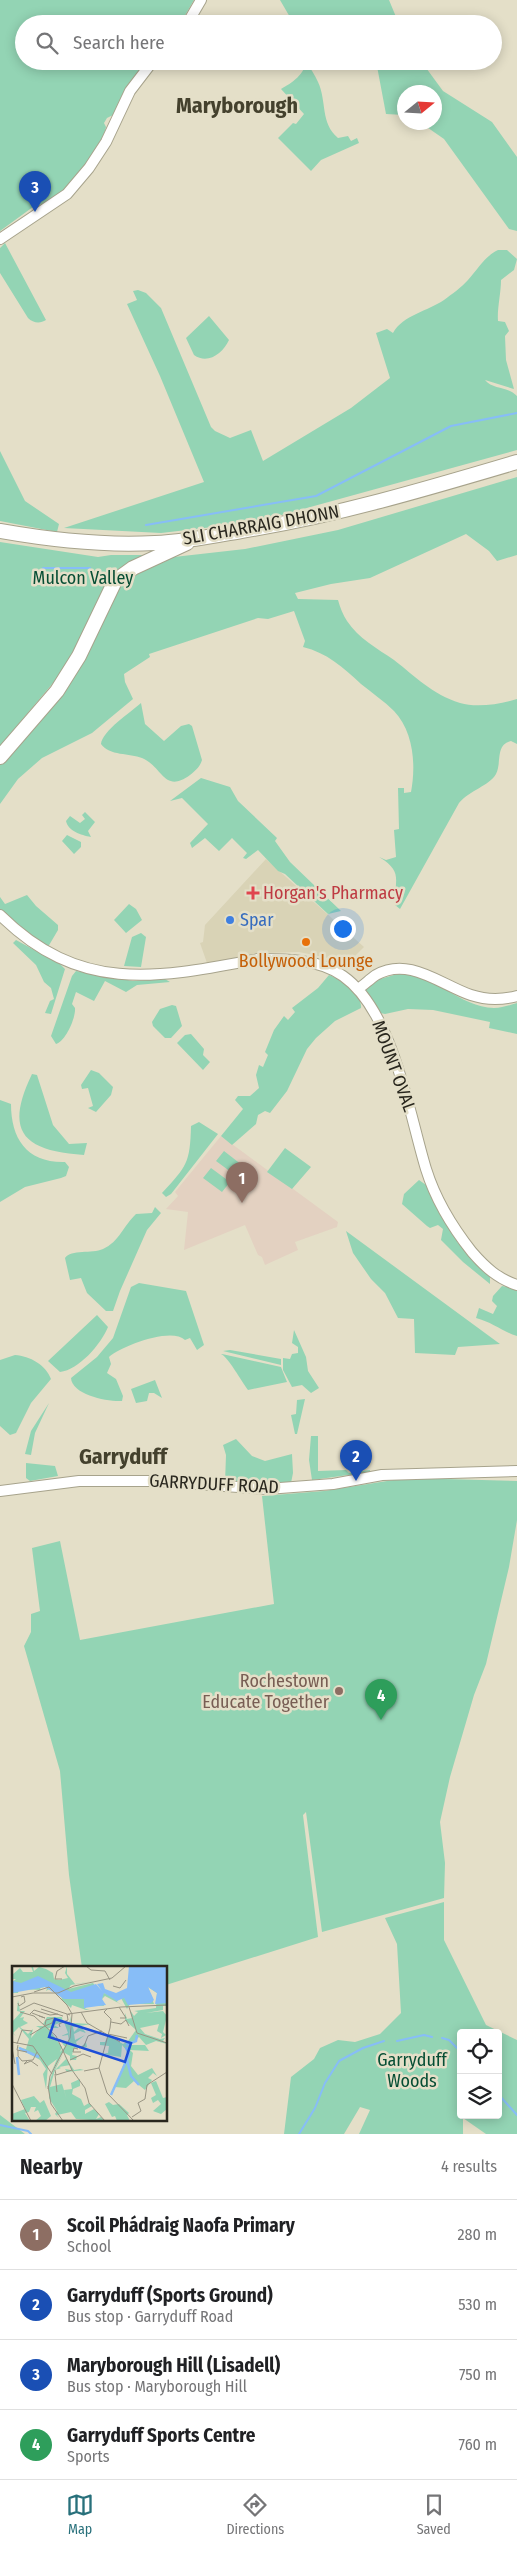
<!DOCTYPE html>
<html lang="en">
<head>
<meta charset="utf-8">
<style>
	body { margin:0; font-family:"Fira Sans Condensed",sans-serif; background:#f2f2f2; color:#202124 }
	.controls { position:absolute; right:15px; bottom:15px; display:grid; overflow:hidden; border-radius:5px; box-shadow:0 2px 12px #0003 }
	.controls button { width:45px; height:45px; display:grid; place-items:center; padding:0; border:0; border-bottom:1px solid #e0e0e0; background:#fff; color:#202124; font:25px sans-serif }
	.compass { position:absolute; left:397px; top:85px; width:45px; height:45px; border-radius:50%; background:#fff; box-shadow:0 2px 12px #0003; rotate:72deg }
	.you { position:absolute; left:342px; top:928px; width:18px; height:18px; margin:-12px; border:4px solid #fff; border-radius:50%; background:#1a73e8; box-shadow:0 0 0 8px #1a73e833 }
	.badge { display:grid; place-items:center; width:32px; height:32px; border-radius:50%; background:#28707b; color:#fff; font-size:16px; font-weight:700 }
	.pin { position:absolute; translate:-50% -41px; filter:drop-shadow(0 1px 2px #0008) }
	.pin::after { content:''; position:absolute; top:26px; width:18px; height:15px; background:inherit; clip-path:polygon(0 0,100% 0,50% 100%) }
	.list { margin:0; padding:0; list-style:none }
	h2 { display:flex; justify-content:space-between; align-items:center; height:65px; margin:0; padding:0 20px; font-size:21px }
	h2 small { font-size:16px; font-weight:400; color:#757577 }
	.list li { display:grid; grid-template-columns:32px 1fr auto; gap:15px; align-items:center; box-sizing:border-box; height:70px; padding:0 20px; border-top:1px solid #e0e0e0 }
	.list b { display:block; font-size:19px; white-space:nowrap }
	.list p { margin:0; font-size:16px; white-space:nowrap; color:#757577 }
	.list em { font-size:16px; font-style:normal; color:#757577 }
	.icon { flex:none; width:28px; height:28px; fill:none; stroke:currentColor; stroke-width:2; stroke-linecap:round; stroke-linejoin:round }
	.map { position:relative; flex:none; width:517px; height:2134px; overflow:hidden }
	.search { position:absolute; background:#fff; box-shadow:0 2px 12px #0003; left:15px; right:15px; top:15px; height:55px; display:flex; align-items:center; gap:12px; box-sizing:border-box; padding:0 18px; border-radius:28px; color:#757577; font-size:19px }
	.sheet { height:345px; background:#fff }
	nav { display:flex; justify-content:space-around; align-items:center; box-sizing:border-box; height:70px; border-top:1px solid #e0e0e0; background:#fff; font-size:14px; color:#757577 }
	nav a { display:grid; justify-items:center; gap:2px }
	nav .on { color:#28707b }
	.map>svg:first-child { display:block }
</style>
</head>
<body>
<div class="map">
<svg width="517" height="2134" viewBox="0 0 517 2134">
	<rect width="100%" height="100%" fill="#e4dfc8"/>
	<path fill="#d9d3b6" d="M266,859L364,947L344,967L328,958L299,952L261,953L207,963L200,943L203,942L205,925Z"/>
	<path fill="#e3d1c1" d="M221,1136L338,1222L337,1227L295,1242L298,1250L265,1265L262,1257L258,1255L245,1225L184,1250L188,1212L166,1209L178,1196L175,1192Z"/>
	<path fill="#93d4b4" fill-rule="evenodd" d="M0,0H194L180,24H24V61H147L130,82L113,115L107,118L104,123L106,127C101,151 63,201 38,205L48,196L0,231Z
		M280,0H389L399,24H294Z
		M306,61C310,68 315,75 318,82C327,101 320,123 338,138L348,136L351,141L357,138L359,143L321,160L311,171L278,138L293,123L296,124L304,114L281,89C292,83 305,74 306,61Z
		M376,61H421L443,91L492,122L517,157V231L509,229L444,139L421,123L434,122V92H404V115L386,114Z
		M5,243L46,320C40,324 33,323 28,318L0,273V248Z
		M498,250H507L517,259L514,270L501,280C501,293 497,309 498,321L505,322L509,331L505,336L506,360L514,389L485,380C493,390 508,386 517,396V450L256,522L161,533L64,528L204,482L160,376L127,304L137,300L133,291L138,290L146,293L161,308L211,427L215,431L230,438L251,430L263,461L351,408L390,378L376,333L387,329L393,333C403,315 428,311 444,300C452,294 462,287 468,280C478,269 484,257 498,250Z
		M209,316L229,340C223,353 208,365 194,355L186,338Z
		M0,451L25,501L59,524L57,532L0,521Z
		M517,477V555L497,561L489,551L466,534L370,578L331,584L295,593L298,599L338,600C340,607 343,615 347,621C358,638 378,649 394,660C416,677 432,694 460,703C477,708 500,704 517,699V744L511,741C495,745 502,762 496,774C489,786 470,790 459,803L400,909L395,905C394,880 404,872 379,857L386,860L396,857L394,830L399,829L398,788H404V793L411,792C416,766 414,732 394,711C384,701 372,693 361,684C343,667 327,653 303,647L305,641L294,611L268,619L258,618L149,654L150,657L124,674L125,682L133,699L92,733L42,758L18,779L0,804V765L111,596L127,575L174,557L245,549L338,530Z
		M0,542L98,557L111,555H147L127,567L58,677L0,746Z
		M141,703L145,724L164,741L181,726L189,724L192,726L202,760C200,767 195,771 190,775C164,794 163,767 142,758C130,753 109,756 101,744C102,731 131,712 141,703Z
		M201,778L230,787L238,801L277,838L275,841L290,862L341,911L328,914L285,874L278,871L258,850L246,859L243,858L247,853L232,838L219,851L205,838L192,848L190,843L208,824L182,798L170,801Z
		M85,812L95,822L88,831L91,837C81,835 68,831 66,821L70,816L80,823L85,819L82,815Z
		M67,835L81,842V847L74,854L62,841Z
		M27,895L36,906L58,925V930L48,947L11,920L0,910V897L5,904Z
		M129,904L136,909L142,920L126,933L114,920Z
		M141,933L146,937L141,967L124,966L132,937Z
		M16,940L60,964L65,969L51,1014L45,1013L50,1001L54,999L51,988L44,982L36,965L13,943Z
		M76,971L133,981L165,979L170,982L137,985L126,992L105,981L94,1001L76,992L72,1004L75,1008C76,1018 65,1042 56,1044L51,1036L72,976Z
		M401,973C434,974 460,1007 494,1008C502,1008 510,1005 517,1003V1034L489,1028L490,1022L433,1010L408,1009L385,1014L380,1013L365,992L366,989L380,979Z
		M329,975C340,979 363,995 361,1008L335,1021L316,1038L307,1049L287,1091L270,1113L265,1111L258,1115L256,1124L232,1145L221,1136L243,1109L235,1100L238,1096H250L259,1088L256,1075L259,1065L263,1067L268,1055L265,1052L274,1030L284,1016L288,1020L295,1012L292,1008L318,988Z
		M172,1005L176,1006L182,1026L171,1038H165L153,1026L152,1022L160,1009Z
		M191,1034L204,1049L203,1055L210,1062L203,1070L177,1043L185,1035Z
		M91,1070L99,1073L113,1087L111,1095L96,1112L88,1108L93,1106L88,1088L82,1089L81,1085Z
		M32,1074L37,1075L53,1125L69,1144L87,1143L84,1155C23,1151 4,1132 32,1074Z
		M0,1100L11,1104C11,1139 27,1163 65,1162L69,1167L66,1176L61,1178L25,1187L0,1202Z
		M199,1122L218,1134L171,1194L166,1197L162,1193C187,1166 190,1163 191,1126Z
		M285,1148L311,1167L292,1189L267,1172Z
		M224,1151L242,1165L235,1175L216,1161Z
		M211,1168L230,1182L222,1192L203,1178Z
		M419,1180L426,1185L458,1243L490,1277V1284L463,1262L441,1240L443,1229L438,1225L430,1228L427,1226L402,1204L404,1194Z
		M155,1207L161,1213L147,1230L120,1291L113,1311H106L87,1293L81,1278L70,1280L65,1258C71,1249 92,1254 103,1249C119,1242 124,1225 136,1214L152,1213Z
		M346,1231L500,1344L458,1347L455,1355L415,1353L414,1319L398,1318L385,1293L371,1279L353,1253Z
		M139,1283L186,1291L204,1345L197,1350L190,1338L185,1340C171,1327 122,1346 109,1357L111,1364L107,1373L116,1379L123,1396L122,1401C108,1402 72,1395 71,1378L97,1357L113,1338L131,1287Z
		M502,1286L517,1289V1336C503,1332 492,1322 476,1318L479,1308L493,1314L497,1306L492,1301L493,1296Z
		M97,1315L108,1327C101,1344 79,1370 60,1372L48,1361Z
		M294,1330L306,1357L308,1371L319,1388L311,1393L302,1385L292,1387L283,1370V1358L290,1359L292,1354L298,1353V1347L292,1343Z
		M230,1350L281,1359V1365L223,1351Z
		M221,1354H222L281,1367L287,1382L248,1390C242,1382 228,1357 221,1354Z
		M15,1355C30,1356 46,1365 51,1379L31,1403L16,1433L10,1435L0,1426V1360Z
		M155,1380L162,1398L154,1393H149L147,1401L136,1403L131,1389Z
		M305,1399L297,1434H295L291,1415L296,1414L297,1400Z
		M49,1403L35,1433L31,1455L25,1454L31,1431Z
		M311,1436H318V1471L346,1470L349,1473L370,1470V1472L312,1480L309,1460Z
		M236,1439L252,1456L265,1461L292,1454L293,1473L291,1483H225L226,1455L223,1445Z
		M26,1463L55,1466L58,1476L30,1481L26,1478Z
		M406,1478L517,1481V1520L509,1567L486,1664L474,1695L450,1777L440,1822L445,1863L444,1898L322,1932L306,1812L303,1815L318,1937L166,1985V1968H82L69,1875L60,1771L24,1646L31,1632V1614L40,1611L32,1548L60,1541L80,1640L274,1604L262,1496L324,1491Z
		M444,1902V1940L486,2025L517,2040V2134H486L463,2118V2134H359L370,2110L360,2107L344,2134H284L291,2077L314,2059L320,2048L338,2040L355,2042L380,2034L401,2013L397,1944L385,1918ZM461,2033H498V2115H461Z
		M0,2115L25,2134H0Z"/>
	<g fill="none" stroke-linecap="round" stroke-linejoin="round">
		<path stroke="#87bdf7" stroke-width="2" d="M146,525L316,496L451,426L517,413
			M43,568H90
			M442,2038L449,2040L461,2052
			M397,2041L424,2035L432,2037
			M498,2094L517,2115
			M0,2125L28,2131L31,2134
			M299,2134L315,2108L325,2083L339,2061L363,2048L384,2041"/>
		<defs>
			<path id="tertiary" d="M187,24L201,0
				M0,239L67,194L89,168L106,142L130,91L153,61
				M0,915C81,995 158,978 259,959C287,959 319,959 343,976C393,1011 409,1113 426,1169C435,1198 453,1228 472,1252C485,1267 498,1279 517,1285
				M358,989C364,985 370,979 376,975C409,956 441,985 471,995C486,1000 502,1000 517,996
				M0,1491L79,1481H153L267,1489L333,1484L382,1475L517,1471"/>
			<path id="trunk" d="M0,531C51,540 103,546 155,543C184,542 213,536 241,531C335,516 426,489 517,462
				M0,757L57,691L79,656L115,581L133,568L187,543"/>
		</defs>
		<use href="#tertiary" stroke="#a7a38c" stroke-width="12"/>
		<use href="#trunk" stroke="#a7a38c" stroke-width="16"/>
		<use href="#tertiary" stroke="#fff" stroke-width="10"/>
		<use href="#trunk" stroke="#fff" stroke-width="14"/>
	</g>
	<path fill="#e0444e" stroke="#e4dfc8" stroke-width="2" d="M250.5 885.5h5v5h5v5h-5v5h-5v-5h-5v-5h5z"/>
	<circle fill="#3f7fe0" stroke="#e4dfc8" stroke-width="2" cx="230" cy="920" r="5"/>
	<circle fill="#e8710a" stroke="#e4dfc8" stroke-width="2" cx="306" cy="942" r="5"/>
	<circle fill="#8d6e63" stroke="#e4dfc8" stroke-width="2" cx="339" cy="1691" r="5"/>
	<g text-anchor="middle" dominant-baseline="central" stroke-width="5" stroke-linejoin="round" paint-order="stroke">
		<g font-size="18" fill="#29271e" stroke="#e4dfc8">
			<text transform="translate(261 525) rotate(-10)">SLI CHARRAIG DHONN</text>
			<text transform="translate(394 1066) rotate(70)">MOUNT OVAL</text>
			<text transform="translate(214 1484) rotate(3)">GARRYDUFF ROAD</text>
		</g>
		<g font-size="18" fill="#064e34" stroke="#e4dfc8">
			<text x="83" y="578">Mulcon Valley</text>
			<text x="412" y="2060">Garryduff<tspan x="412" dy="21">Woods</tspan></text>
		</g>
		<g font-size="18" fill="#be3a42" stroke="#e4dfc8" text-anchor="start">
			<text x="263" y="893">Horgan's Pharmacy</text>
		</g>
		<g font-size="18" fill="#366cbe" stroke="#e4dfc8" text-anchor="start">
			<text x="240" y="920">Spar</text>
		</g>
		<g font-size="18" fill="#c56008" stroke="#e4dfc8">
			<text x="306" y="961">Bollywood Lounge</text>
		</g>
		<g font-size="18" fill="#785e54" stroke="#e4dfc8" text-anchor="end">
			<text x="329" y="1681">Rochestown<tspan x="329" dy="21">Educate Together</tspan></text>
		</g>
		<g font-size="22" font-weight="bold" fill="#44412d" stroke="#e4dfc8">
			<text x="237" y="105">Maryborough</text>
			<text x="123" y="1456">Garryduff</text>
		</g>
	</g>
	<g transform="translate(12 1966)">
		<rect width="155" height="155" fill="#e4dfc8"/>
		<path d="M19,0L21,1L22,5L27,1L34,3L41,7L42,13L47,14L56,12L53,7L55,0V8L63,18L82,15L59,19L56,23L81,17L88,26L77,31L65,28L78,33L92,27L107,32L105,36L112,40L93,30L90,33L92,40L76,39L73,43H78L74,44L60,39L59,42L50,34L48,25L39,22L34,25L36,20L28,22L29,24L7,23L6,27H0L3,21L0,16L4,13H0V9L8,2L11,6H21ZM139,15L155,16V40H151V44L134,47L151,45L155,50L151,66L154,69L149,72L150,68L145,65L147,58L128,62L133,68L148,73L153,72L151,75L155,78L144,75L134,79L127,71L118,79H133L137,85L118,84L121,87L119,100L126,109L140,102L145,110L141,107L136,112L140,114L133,124L122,115L114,122L103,121L116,86L110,79L109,91L96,89L92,87H96L97,80L88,79V76H93L96,69L111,78L116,75L124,64L113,54V47L115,53L120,52L118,44L122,50L126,46L122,45L144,42L145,27L136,21L142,38H118L115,43L109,32ZM6,34L8,45H13L8,52L12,51L11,54L16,57L8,61L16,68L21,63L19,72L28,62L24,60H34L31,58L35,51H50L51,56L42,59L47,62H36L45,74L49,73L46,76L50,81L48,86L53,81L50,77L57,75L56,69L49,70L56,67L52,56L57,57L59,50L57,75L60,57L80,58L61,61L62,66L68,60L74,67L68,65L62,68L63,74L73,69L64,76L65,79L69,81L74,76L75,81L62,82L60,89L65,90L64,94H58V90L51,86L39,107L45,93L36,100L34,123L31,108L34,103L28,94L5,81L14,83L17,73L7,61L1,67L4,70L0,67V56L9,46L5,45ZM51,88L43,104L54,93L52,89L62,104L68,103L72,104L55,106L53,103L59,104L58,99L47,101L49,102L43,104L38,121L50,118L55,134L52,124L60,123L59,117L68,113V120L61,123L60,128L69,133L72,140L77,137L80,140L73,144V148L82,143L87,148L84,153L89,151L93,155L64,153L59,146L45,149L47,152L43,148L45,145L37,132V117L41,105ZM144,115L151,132L155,131V143L149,148L141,145L149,138L146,134L141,137L139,132L144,129L139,117ZM22,130L28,137L32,134L39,150L33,155H23L29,150L26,144L22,146L24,141H19L17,146L13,147L18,155H0V148L13,143L9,134ZM97,136L101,139L107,138L117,147L115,149L118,155H105L103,150L100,151L93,138Z" fill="#93d4b4"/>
		<path d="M117,0H155V37L143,38L145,27L136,21L142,34L139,37L116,39L112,32L105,35L92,27L90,33L94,39L72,42V33H52L33,21L0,27L1,15L9,17L26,10L59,26L84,18L90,25L85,18L91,17L93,23L104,27L115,22Z" fill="#87bdf7"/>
		<path fill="none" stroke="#87bdf7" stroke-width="2.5" d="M114,79L124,75L125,69M7,82L27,91M5,91L7,109M115,94L119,110L127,119M99,129L117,89L114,81"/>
		<path fill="none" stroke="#999584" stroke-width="1" d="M74,0L79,4L93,5L98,14M50,13H43L45,5L53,0M101,20L108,22L114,14M22,26L37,21L55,39L60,48L58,72L38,110L36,123M0,31L21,27H46L62,20L100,12L114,0M6,37L7,40L13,36L12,30L9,31M107,41L114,52H108M117,41L125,67L155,77M29,43L51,50M8,44L22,37L58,49M8,46L22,50L44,70L60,104L73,122L77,137L93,155M69,46L75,57L108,76M20,47L33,52L27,50M18,48L22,44L38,49L46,48M56,48L109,41L155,39M99,56L109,58L114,54L117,60M33,60L40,57L42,52L34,54L33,59M48,61L47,58L56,54L55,48M96,68L115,72M18,69L33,60M0,76L21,80L40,108M5,78L10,64L20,65M6,79L5,84L15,86M0,82L3,98M67,82L72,80L76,70L90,65M66,83L62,82L61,86H69M6,84V90L10,95L21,94L25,86M58,94L71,88L79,91M15,95L12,98L19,95L26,100M87,102L95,127L122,155M87,102L98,62L99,53L92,46L95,43M43,104L44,109L60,104M72,105L87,102M43,108L45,126M0,118L19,155M36,120L39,138L51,155M120,151L129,145L126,137L133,133L135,119L155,106"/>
		<path fill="#1d4ed8" fill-opacity="0.15" stroke="#1d4ed8" stroke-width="2.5" d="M43,53L119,77L113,96L37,71Z"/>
		<rect width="155" height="155" fill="none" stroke="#29271e" stroke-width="2.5"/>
	</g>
</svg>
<div class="controls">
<button><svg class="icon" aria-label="locate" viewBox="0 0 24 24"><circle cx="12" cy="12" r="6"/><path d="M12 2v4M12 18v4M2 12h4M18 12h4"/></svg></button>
<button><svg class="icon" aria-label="layers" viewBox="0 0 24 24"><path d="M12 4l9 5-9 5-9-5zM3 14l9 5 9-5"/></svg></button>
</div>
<svg class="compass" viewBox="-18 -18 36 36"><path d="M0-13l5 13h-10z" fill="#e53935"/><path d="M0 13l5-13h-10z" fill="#757577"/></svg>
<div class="you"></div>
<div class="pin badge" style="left:242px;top:1203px;background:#8d6e63">1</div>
<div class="pin badge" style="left:356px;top:1481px;background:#1a4fb4">2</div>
<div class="pin badge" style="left:35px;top:212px;background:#1a4fb4">3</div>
<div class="pin badge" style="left:381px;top:1720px;background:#2e9e5b">4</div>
<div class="search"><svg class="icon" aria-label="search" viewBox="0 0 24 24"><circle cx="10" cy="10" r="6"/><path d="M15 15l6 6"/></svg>Search here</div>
</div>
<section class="sheet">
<h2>Nearby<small>4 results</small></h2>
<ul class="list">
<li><span class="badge" style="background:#8d6e63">1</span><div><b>Scoil Phádraig Naofa Primary</b><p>School</p></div><em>280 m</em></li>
<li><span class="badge" style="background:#1a4fb4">2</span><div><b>Garryduff (Sports Ground)</b><p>Bus stop · Garryduff Road</p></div><em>530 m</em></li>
<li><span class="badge" style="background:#1a4fb4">3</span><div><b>Maryborough Hill (Lisadell)</b><p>Bus stop · Maryborough Hill</p></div><em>750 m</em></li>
<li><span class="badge" style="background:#2e9e5b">4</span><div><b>Garryduff Sports Centre</b><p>Sports</p></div><em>760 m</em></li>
</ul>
</section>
<nav>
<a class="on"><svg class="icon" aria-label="map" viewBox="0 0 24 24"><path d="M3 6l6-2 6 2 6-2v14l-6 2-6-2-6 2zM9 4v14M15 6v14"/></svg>Map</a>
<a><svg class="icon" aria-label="directions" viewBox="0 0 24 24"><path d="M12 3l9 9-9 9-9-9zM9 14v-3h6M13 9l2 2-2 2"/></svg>Directions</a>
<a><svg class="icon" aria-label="saved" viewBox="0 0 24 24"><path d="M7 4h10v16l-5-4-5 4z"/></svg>Saved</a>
</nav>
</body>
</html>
